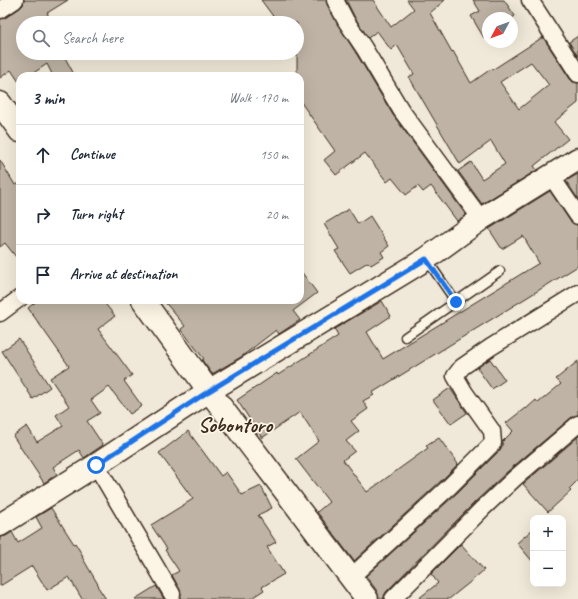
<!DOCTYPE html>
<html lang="en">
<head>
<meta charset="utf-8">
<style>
	body { margin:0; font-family:Caveat,sans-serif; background:#f2f2f3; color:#1f2937 }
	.controls { position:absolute; right:12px; bottom:12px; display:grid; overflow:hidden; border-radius:8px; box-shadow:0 4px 16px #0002 }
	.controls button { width:36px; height:36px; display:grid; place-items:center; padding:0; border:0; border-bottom:1px solid #e0e1e3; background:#fff; color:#1f2937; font:20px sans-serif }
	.compass { position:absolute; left:482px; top:12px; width:36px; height:36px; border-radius:50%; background:#fff; box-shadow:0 4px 16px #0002; rotate:229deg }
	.stop { position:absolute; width:12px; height:12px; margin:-9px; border:3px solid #1a73e8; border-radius:50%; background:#fff }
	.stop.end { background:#1a73e8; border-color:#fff; box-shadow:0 1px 4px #0008 }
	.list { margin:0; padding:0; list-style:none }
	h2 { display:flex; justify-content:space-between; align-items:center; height:52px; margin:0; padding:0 16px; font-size:17px }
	h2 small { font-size:13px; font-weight:400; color:#747a83 }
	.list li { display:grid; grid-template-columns:26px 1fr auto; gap:12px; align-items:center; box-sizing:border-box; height:60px; padding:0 16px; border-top:1px solid #e0e1e3 }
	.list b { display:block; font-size:15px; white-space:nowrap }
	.list em { font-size:13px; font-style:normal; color:#747a83 }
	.icon { flex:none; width:22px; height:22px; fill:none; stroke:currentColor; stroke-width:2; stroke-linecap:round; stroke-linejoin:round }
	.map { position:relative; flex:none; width:578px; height:599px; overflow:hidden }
	.search { position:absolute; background:#fff; box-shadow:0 4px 16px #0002; left:16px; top:16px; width:288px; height:44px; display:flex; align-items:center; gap:10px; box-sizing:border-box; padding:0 14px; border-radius:22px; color:#747a83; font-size:15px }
	.panel { position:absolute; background:#fff; box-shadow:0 4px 16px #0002; left:16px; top:72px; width:288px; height:232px; border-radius:12px }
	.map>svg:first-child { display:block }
</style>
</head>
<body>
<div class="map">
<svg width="578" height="599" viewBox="0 0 578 599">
	<rect width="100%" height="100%" fill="#f0e9d9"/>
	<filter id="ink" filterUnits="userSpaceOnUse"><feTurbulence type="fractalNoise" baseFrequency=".025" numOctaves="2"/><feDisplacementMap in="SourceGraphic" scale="8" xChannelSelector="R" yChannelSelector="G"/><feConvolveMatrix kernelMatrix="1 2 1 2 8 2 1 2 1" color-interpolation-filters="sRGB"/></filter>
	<g filter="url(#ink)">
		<path fill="#beb3a4" stroke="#3b2a1e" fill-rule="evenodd" d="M24,0H68L47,13L53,23H23V53H64L63,54L75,76H53L47,64L29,76H20V82H19L11,70L0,78V19L5,18L20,8L23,5Z
			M261,0H326L327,4L338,25L356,53L393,115L466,215L457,221L431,186L423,192L418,186L406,195L392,178L387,182L365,153L336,175L324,160L335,151L300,101V76H297V23H278Z
			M346,0H373L391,27L414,9L407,0H445L430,13L452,52L453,51L471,83L491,69L492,70L543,37L570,79L573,82L578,83V103L554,122L568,139L534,166L537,170L482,204L458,171L471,162L482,179L505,164L491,141L460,164L409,77L414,74L397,45L391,50L377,31L368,38L354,16ZM531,62L549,85L519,109L500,82Z
			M473,0H504L515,16L512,18H488V35L484,38L471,16L480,11Z
			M578,36V57L569,42Z
			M0,160L15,185L20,183V262L5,243L0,247Z
			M578,174V199L566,181Z
			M550,191L570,221L574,224L578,225V266L372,393L374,395L363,401L368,409L351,421L359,431L346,441L355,451L343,460L367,492L428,448L426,446L439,438L458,464L443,479L354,561L317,512L329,502L296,459L319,441L300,412L262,438L237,400L277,373L278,375L338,336L334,329L382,301L391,316L367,332L383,359L539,263L523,236L502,249L489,229Z
			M349,209L358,224L370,216L389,246L381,252L384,257L371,265L368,262L350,273L335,251L339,249L324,224Z
			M300,270L317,293L293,311L300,320L279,334L276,330L241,357L212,374L202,360L204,359L181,329L185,326L163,300H300Z
			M38,300H102L115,316L98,329L132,375L124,381L142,406L130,414L109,387L91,400L100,413L87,421L103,445L84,458L79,450L53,467L57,474L44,483L13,436L27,426L37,442L63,426L56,415L69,406L50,378L69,366L28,308Z
			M19,339L50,387L33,399L2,351Z
			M490,359L505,380L492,389L477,368Z
			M578,361V415L572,417L508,471L476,501L386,592L384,596V599H379L377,591L366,576L457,493L500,450L502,446V442L513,431L506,423L525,408L526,409L536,400L538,403L561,384L556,379Z
			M450,388L467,413L451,424L433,400Z
			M188,431L221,476L226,472L242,495L261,486L272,508L258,515L276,542L267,547L284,574L262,587L264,590L250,599H180L181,594L180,590L172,575L179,571L165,550L167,549L151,525L193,499L159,453Z
			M578,437V480L569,489L571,491L548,512L523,484Z
			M51,508L74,544L75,543L83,556L82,557L99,586L98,587L106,599H82L69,577L47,590L32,566L0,586V537L6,536L12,532L18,543L42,528L36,517Z
			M533,529V562L517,543Z
			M461,544L484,570L469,583L449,599H418L438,583L431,574Z
			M156,586L164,599H135Z"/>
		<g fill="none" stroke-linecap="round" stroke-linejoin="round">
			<defs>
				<path id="lane" d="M427,260L456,302
					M405,337L500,271"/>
				<path id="street" d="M335,0L346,21L364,48L401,110L481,219
					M530,0L578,74
					M0,10L15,0
					M551,176L578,216
					M0,313L20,298
					M96,465L172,594
					M351,577L450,486L493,443L492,431L465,393L455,376L462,367L491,347L578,293
					M393,599L483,508L515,478L578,424"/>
				<path id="secondary" d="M0,103L20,131
					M143,300L209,391L367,599
					M0,525L96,465L209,391L426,259L481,219L578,159"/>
			</defs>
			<use href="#lane" stroke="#3b2a1e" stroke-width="11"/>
			<use href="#street" stroke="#3b2a1e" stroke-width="19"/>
			<use href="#secondary" stroke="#3b2a1e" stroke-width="25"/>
			<use href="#lane" stroke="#fcf5e5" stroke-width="8"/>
			<use href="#street" stroke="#fcf5e5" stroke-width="16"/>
			<use href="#secondary" stroke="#fcf5e5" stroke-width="22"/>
		</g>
	</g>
	<g fill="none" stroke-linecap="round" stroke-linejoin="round" filter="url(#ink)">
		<path stroke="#1a73e8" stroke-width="5" d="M96,465L209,391L426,259L456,302"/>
	</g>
	<g text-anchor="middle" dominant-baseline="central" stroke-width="3.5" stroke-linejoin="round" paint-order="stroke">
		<g font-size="21" font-weight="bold" fill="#3b2a1e" stroke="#fcf5e5">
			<text x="235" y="425">Sobontoro</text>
		</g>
	</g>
</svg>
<div class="controls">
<button>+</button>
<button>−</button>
</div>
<svg class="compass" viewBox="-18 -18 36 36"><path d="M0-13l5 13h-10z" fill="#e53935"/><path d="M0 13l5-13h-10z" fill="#747a83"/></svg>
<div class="stop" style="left:96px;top:465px"></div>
<div class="stop end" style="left:456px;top:302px"></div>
<div class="search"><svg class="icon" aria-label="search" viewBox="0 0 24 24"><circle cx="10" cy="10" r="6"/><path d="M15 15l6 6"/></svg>Search here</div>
<section class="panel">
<h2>3 min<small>Walk · 170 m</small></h2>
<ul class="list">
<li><svg class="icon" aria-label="ahead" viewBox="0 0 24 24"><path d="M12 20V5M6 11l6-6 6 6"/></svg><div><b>Continue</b></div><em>150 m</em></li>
<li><svg class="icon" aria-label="right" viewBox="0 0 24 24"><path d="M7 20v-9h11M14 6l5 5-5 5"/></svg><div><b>Turn right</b></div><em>20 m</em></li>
<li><svg class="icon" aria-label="arrive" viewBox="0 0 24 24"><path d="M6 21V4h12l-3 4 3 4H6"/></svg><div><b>Arrive at destination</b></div></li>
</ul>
</section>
</div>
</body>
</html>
